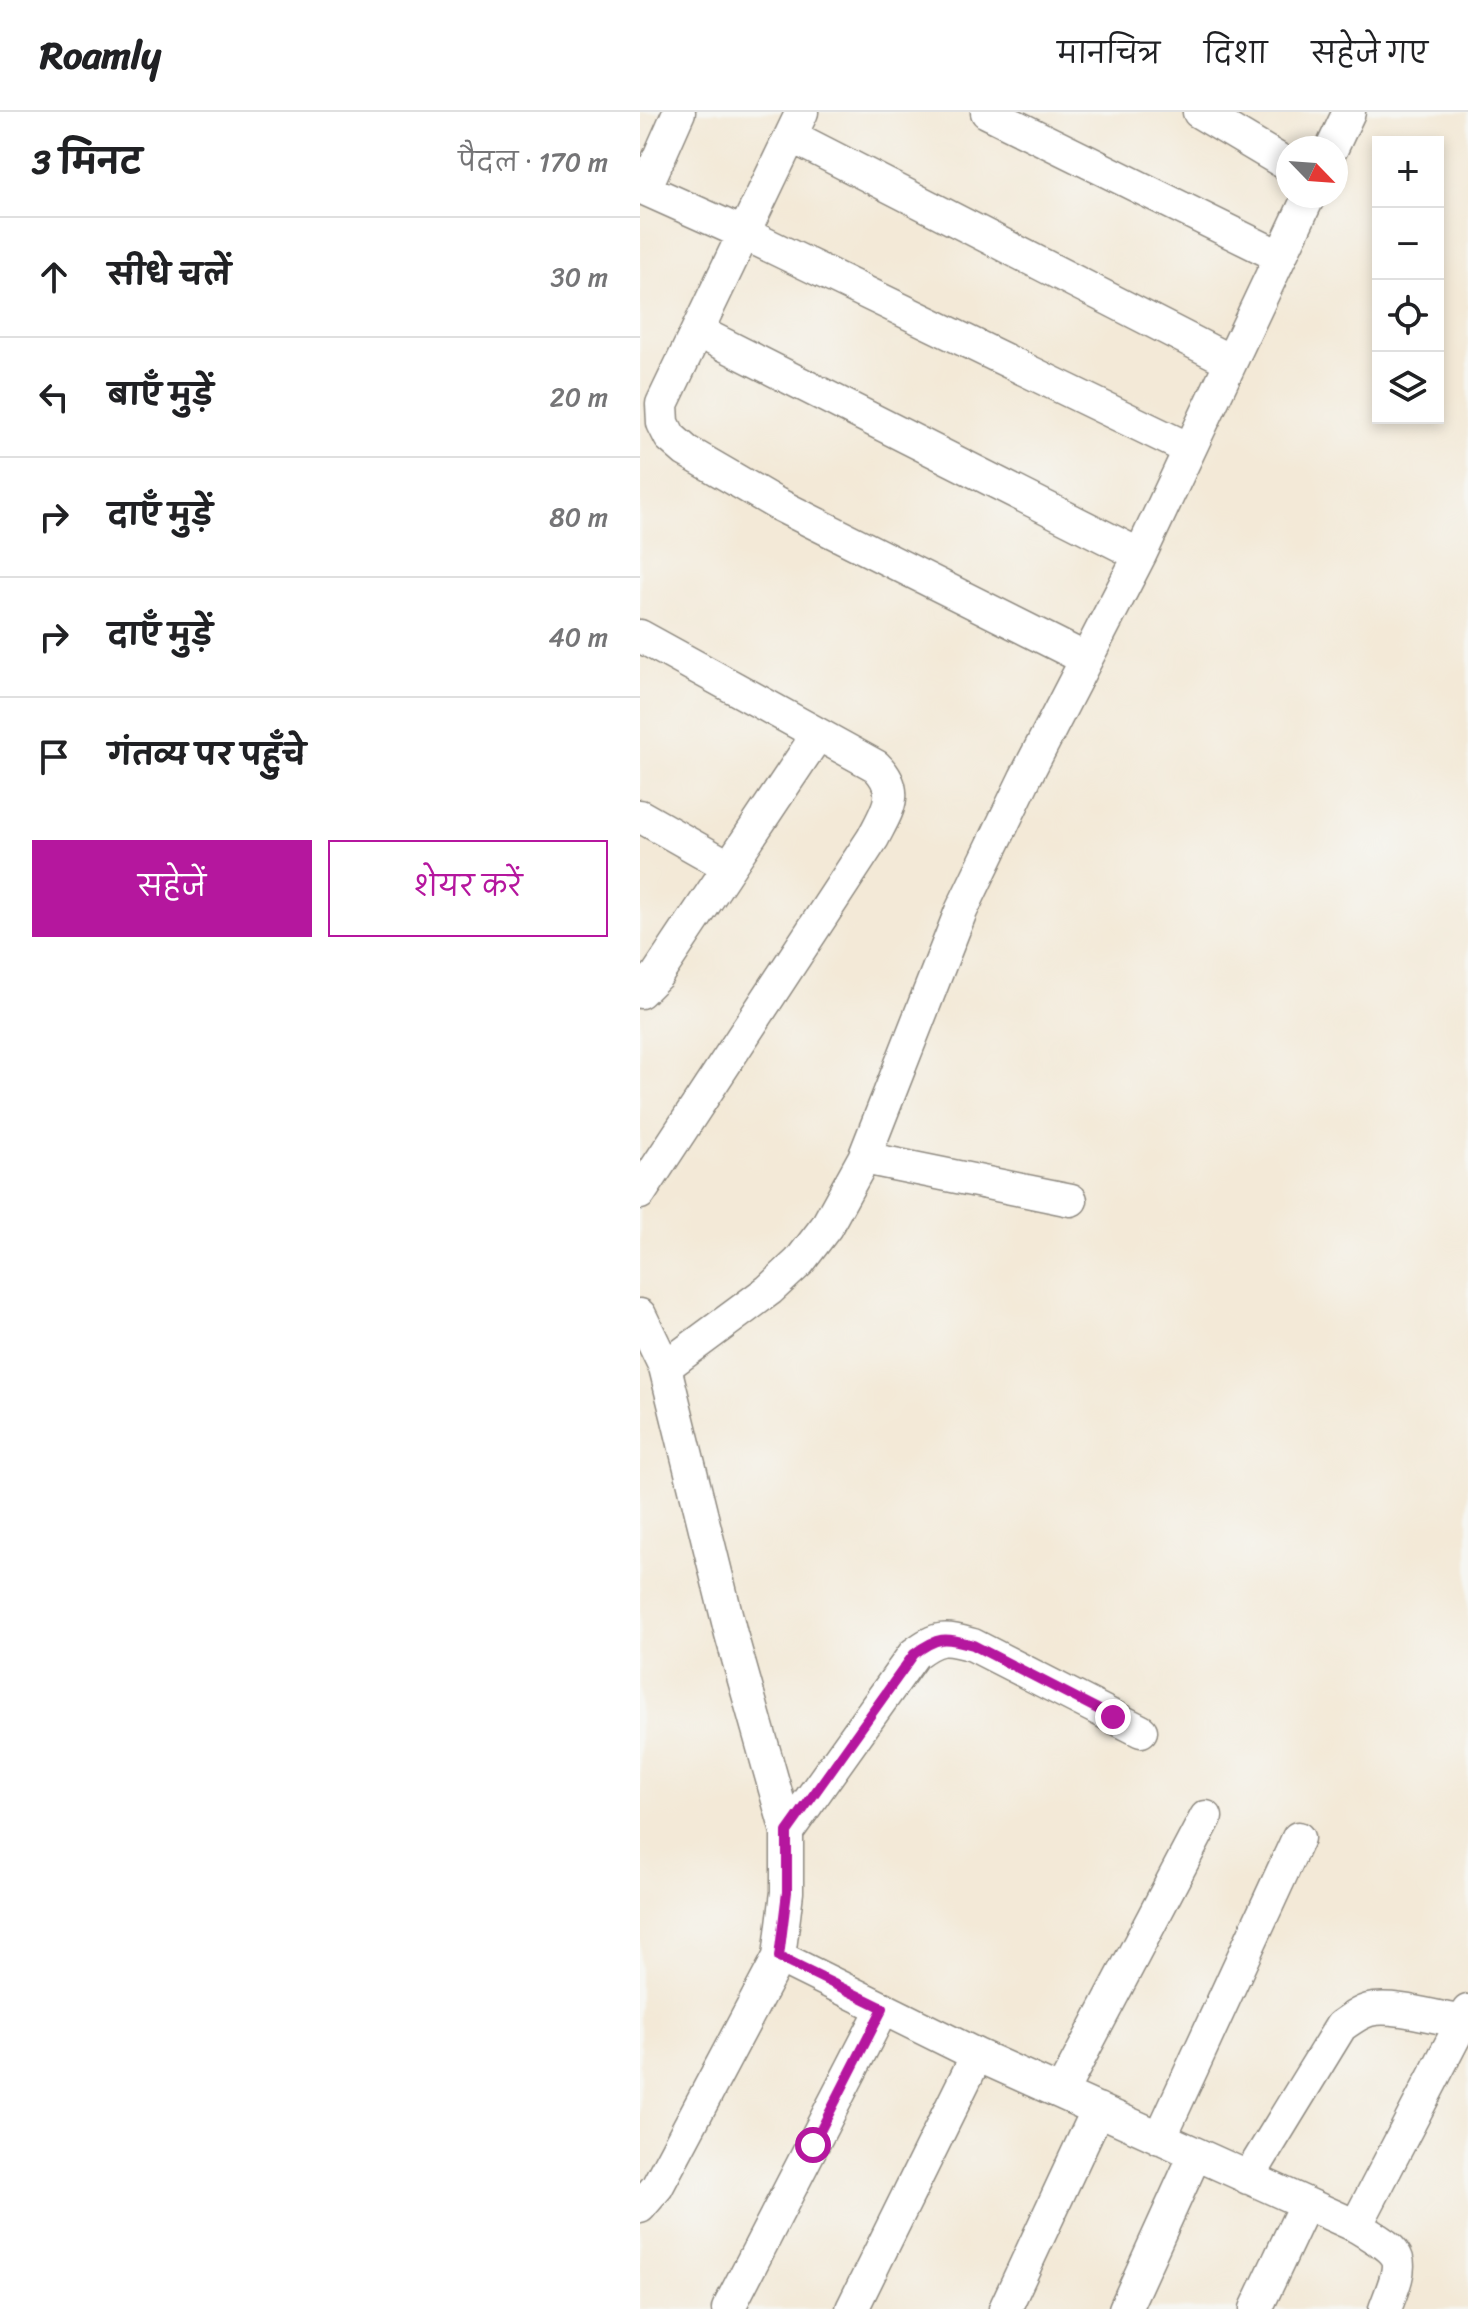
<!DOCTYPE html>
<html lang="hi">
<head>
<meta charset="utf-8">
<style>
	body { margin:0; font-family:Sriracha,"Playpen Sans Deva",sans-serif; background:#f6f6f6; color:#202124 }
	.controls { position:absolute; right:24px; top:24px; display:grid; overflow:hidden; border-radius:0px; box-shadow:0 4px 12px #0003 }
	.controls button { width:72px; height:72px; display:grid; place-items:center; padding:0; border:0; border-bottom:2px solid #e0e0e0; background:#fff; color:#202124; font:40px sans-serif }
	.compass { position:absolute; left:636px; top:24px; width:72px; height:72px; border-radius:50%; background:#fff; box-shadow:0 4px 12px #0003; rotate:115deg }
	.stop { position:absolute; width:24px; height:24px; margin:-18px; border:6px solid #b5179e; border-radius:50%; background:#fff }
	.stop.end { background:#b5179e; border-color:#fff; box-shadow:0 2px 8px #0008 }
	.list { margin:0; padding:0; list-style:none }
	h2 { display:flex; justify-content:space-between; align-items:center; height:104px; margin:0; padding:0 32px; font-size:34px }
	h2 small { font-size:26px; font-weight:400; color:#757577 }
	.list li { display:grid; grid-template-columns:52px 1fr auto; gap:24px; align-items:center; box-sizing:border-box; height:120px; padding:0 32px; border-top:2px solid #e0e0e0 }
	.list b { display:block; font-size:30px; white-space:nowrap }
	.list em { font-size:26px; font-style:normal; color:#757577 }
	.actions { display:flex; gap:16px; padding:24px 32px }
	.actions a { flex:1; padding:18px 0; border:2px solid #b5179e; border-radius:0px; text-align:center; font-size:28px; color:#b5179e }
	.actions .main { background:#b5179e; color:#fff }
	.icon { flex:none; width:44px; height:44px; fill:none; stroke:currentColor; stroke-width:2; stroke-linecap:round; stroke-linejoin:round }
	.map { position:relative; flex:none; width:828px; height:2197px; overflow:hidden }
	header { display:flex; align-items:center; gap:48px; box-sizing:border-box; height:112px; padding:0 40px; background:#fff; border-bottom:2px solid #e0e0e0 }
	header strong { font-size:38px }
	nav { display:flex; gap:44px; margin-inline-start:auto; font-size:28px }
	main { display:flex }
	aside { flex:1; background:#fff }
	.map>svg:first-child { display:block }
</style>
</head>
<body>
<header>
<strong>Roamly</strong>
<nav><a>मानचित्र</a><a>दिशा</a><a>सहेजे गए</a></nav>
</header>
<main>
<aside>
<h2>3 मिनट<small>पैदल · 170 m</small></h2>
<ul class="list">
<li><svg class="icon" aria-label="ahead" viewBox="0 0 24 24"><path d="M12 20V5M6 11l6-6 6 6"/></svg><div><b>सीधे चलें</b></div><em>30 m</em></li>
<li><svg class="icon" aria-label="left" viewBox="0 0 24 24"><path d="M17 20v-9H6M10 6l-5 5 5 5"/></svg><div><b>बाएँ मुड़ें</b></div><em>20 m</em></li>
<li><svg class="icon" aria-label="right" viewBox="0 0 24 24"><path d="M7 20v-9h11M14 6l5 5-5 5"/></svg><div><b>दाएँ मुड़ें</b></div><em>80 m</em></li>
<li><svg class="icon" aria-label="right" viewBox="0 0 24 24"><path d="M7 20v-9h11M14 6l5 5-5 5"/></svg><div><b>दाएँ मुड़ें</b></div><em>40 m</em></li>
<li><svg class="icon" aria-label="arrive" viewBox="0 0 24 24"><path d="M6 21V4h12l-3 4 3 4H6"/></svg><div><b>गंतव्य पर पहुँचे</b></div></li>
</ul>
<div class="actions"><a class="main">सहेजें</a><a>शेयर करें</a></div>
</aside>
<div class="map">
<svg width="828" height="2197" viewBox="0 0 828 2197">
	<rect width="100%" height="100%" fill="#f6f6f2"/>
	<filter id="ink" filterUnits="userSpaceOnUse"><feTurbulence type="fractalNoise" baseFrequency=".0125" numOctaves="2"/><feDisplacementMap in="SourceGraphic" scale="16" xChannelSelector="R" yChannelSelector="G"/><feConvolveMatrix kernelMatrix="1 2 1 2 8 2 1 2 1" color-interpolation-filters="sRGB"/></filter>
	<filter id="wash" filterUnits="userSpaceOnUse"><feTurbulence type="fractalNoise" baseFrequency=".006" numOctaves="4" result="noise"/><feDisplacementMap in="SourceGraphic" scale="32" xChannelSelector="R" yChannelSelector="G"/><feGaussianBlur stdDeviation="1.8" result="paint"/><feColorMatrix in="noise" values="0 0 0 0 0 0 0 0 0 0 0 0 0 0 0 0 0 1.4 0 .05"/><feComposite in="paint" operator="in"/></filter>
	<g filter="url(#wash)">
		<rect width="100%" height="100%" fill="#f3e9d7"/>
	</g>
	<g filter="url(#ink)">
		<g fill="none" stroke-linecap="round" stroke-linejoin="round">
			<defs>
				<path id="minor" d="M162,0L22,292L23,311L30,325L46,339L137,392L446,547
					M347,0L639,144
					M559,0L648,53
					M151,24L590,249
					M692,36L709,0
					M0,75L105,122L549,337
					M5,77L39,0
					M57,219L500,443
					M0,524L236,654C262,680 247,698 233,726L0,1081
					M0,704L88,754
					M0,880L17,863L178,622
					M224,1046L431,1088
					M0,1203L25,1255L91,1522L147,1720V1780L139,1845L17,2075L0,2095
					M25,1255L129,1178L159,1150L186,1115L224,1046L321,799L385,666L500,443L669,84
					M147,1720L274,1542C298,1524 304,1525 333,1533L501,1619
					M139,1845L337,1943L716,2114C765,2144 766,2143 745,2197
					M422,1979L566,1705
					M520,2026L658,1726
					M608,2066L701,1914C710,1908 718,1901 729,1898C753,1892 797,1906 823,1910
					M716,2114L828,1899
					M88,2197L243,1896
					M212,2197L337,1943
					M365,2197L458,1997
					M485,2197L555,2043
					M616,2197L665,2093"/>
			</defs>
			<use href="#minor" stroke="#8f8a81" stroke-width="35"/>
			<use href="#minor" stroke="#fff" stroke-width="32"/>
		</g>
	</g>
	<g fill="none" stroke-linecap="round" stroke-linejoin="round" filter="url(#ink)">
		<path stroke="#b5179e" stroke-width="10" d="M173,2033L243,1896L139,1845L147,1780V1720L274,1542C298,1524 304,1525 333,1533L473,1605"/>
	</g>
</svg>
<div class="controls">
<button>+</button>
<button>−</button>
<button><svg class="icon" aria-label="locate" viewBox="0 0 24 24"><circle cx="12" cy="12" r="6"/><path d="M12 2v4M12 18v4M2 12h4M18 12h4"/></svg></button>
<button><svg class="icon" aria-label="layers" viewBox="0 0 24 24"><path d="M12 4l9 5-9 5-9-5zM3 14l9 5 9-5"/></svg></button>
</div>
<svg class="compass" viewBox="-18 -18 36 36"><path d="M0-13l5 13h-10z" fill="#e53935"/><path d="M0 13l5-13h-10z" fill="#757577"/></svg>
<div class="stop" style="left:173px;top:2033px"></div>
<div class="stop end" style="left:473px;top:1605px"></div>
</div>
</main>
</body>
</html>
